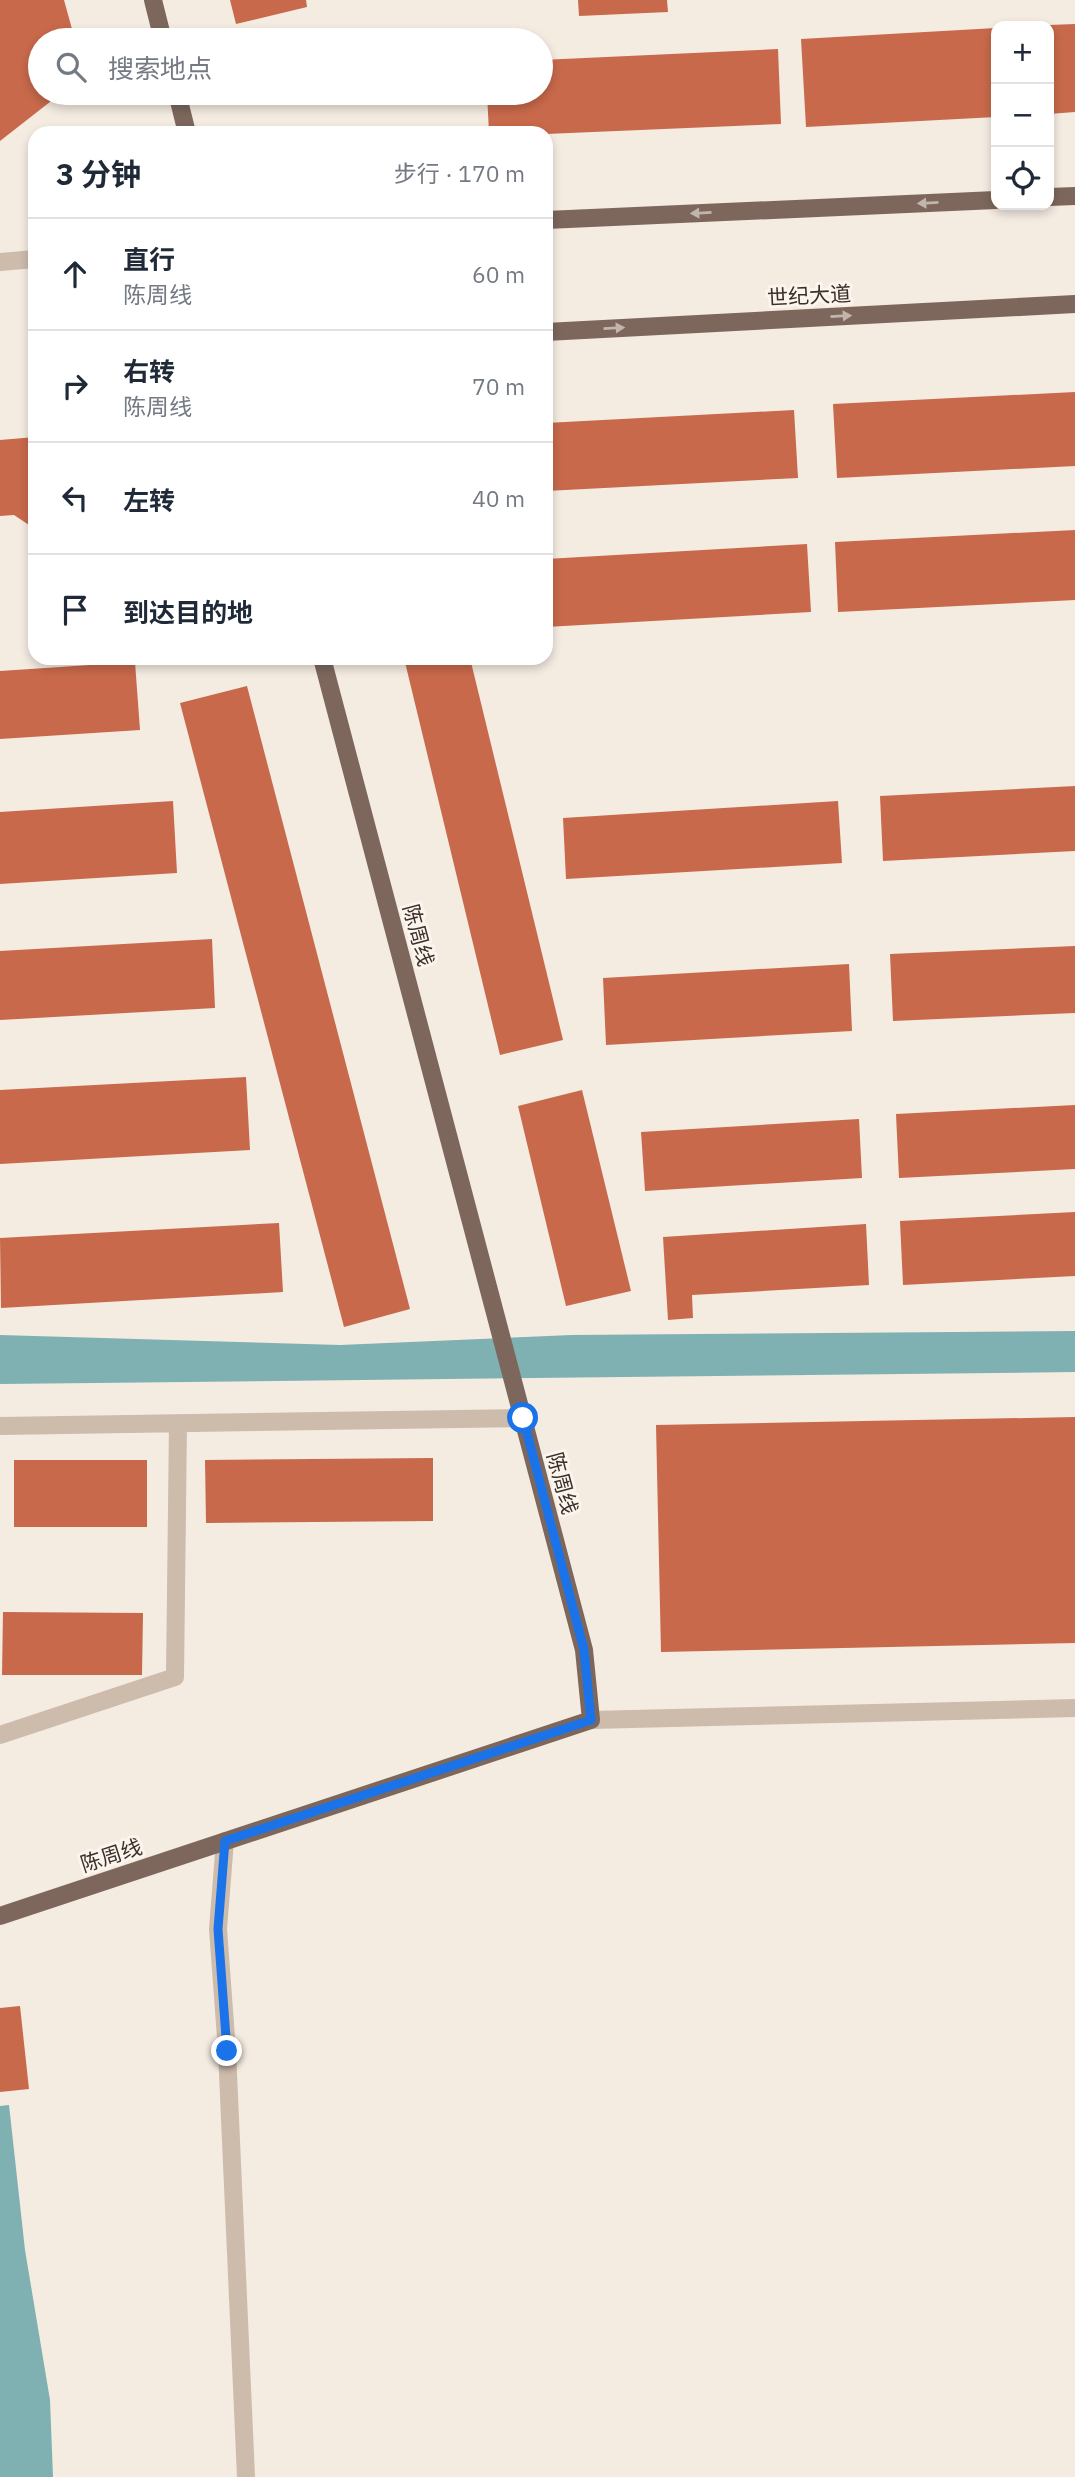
<!DOCTYPE html>
<html lang="zh">
<head>
<meta charset="utf-8">
<style>
	body { margin:0; font-family:"IBM Plex Sans","Noto Sans SC",sans-serif; background:#f2f2f3; color:#1f2937 }
	.controls { position:absolute; right:21px; top:21px; display:grid; overflow:hidden; border-radius:14px; box-shadow:0 4px 10px #0003 }
	.controls button { width:63px; height:63px; display:grid; place-items:center; padding:0; border:0; border-bottom:2px solid #e0e1e3; background:#fff; color:#1f2937; font:35px sans-serif }
	.stop { position:absolute; width:21px; height:21px; margin:-16px; border:5px solid #1a73e8; border-radius:50%; background:#fff }
	.stop.end { background:#1a73e8; border-color:#fff; box-shadow:0 2px 7px #0008 }
	.list { margin:0; padding:0; list-style:none }
	h2 { display:flex; justify-content:space-between; align-items:center; height:91px; margin:0; padding:0 28px; font-size:30px }
	h2 small { font-size:23px; font-weight:400; color:#747a83 }
	.list li { display:grid; grid-template-columns:46px 1fr auto; gap:21px; align-items:center; box-sizing:border-box; height:112px; padding:0 28px; border-top:2px solid #e0e1e3 }
	.list b { display:block; font-size:26px; white-space:nowrap }
	.list p { margin:0; font-size:23px; white-space:nowrap; color:#747a83 }
	.list em { font-size:23px; font-style:normal; color:#747a83 }
	.icon { flex:none; width:38px; height:38px; fill:none; stroke:currentColor; stroke-width:2; stroke-linecap:round; stroke-linejoin:round }
	.map { position:relative; flex:none; width:1075px; height:2477px; overflow:hidden }
	.search { position:absolute; background:#fff; box-shadow:0 4px 10px #0003; left:28px; top:28px; width:525px; height:77px; display:flex; align-items:center; gap:18px; box-sizing:border-box; padding:0 24px; border-radius:38px; color:#747a83; font-size:26px }
	.panel { position:absolute; background:#fff; box-shadow:0 4px 10px #0003; left:28px; top:126px; width:525px; height:539px; border-radius:21px }
	.map>svg:first-child { display:block }
</style>
</head>
<body>
<div class="map">
<svg width="1075" height="2477" viewBox="0 0 1075 2477">
	<rect width="100%" height="100%" fill="#f4ebe1"/>
	<path fill="#7fb0b2" d="M1075,1331V1372L0,1384V1335L340,1345L571,1335Z
		M9,2105L25,2250L50,2400L53,2477H0V2106Z"/>
	<path fill="#c8694b" d="M0,0H64L75,40H40V93H51L55,98L0,141Z
		M230,0H306L307,7L236,24Z
		M578,0H667L668,12L579,16Z
		M1075,24V112L1049,114V25Z
		M996,28V117L806,127L801,39Z
		M778,49L781,124L546,134L489,133L487,93H541V60Z
		M1075,392V466L837,478L833,404Z
		M794,410L798,478L546,491V423Z
		M35,437V529L14,515L0,516V440Z
		M1075,530V600L838,612L835,542Z
		M807,544L811,612L546,627V559Z
		M404,658H470L563,1040L500,1055Z
		M135,662L140,730L0,739V671Z
		M247,686L410,1309L344,1327L180,703Z
		M1075,786V851L883,861L880,796Z
		M173,801L177,873L0,884V812Z
		M838,801L842,863L566,879L563,818Z
		M212,939L215,1008L0,1020V951Z
		M1075,946V1013L893,1021L890,954Z
		M849,964L852,1031L606,1045L603,978Z
		M246,1077L250,1150L0,1164V1090Z
		M582,1090L631,1291L566,1306L518,1106Z
		M1075,1105V1169L899,1178L896,1114Z
		M859,1119L862,1178L645,1191L641,1132Z
		M1075,1212V1276L903,1285L900,1221Z
		M279,1223L283,1292L1,1308L0,1238Z
		M866,1224L869,1285L692,1295L693,1318L668,1320L663,1237Z
		M1075,1417V1643L661,1652L656,1425Z
		M433,1458V1521L206,1523L205,1460Z
		M14,1460H147V1527H14Z
		M3,1612L143,1613L142,1675H2Z
		M20,2006L29,2089L0,2092V2008Z"/>
	<g fill="none" stroke-linecap="round" stroke-linejoin="round">
		<path stroke="#cdbbac" stroke-width="18" d="M0,262L35,259
			M0,1426L523,1418
			M591,1720L1075,1708
			M0,1735L175,1677L178,1423
			M225,1841L218,1929L227,2051L246,2477"/>
		<path stroke="#7d675c" stroke-width="18" d="M153,0L163,40
			M177,93L187,133
			M1049,197L1075,196
			M546,220L996,200
			M546,332L1075,304
			M0,1916L591,1720L584,1650L322,658"/>
	</g>
	<defs><path id="oneway-solid" d="M-6-.8H1V-3.2L6.5 0L1 3.2V.8H-6Z" transform="scale(1.75)"/></defs>
	<g fill="#c2b5ac">
		<use href="#oneway-solid" transform="translate(928 203) rotate(177)"/>
		<use href="#oneway-solid" transform="translate(701 213) rotate(177)"/>
		<use href="#oneway-solid" transform="translate(841 316) rotate(-3)"/>
		<use href="#oneway-solid" transform="translate(614 328) rotate(-3)"/>
	</g>
	<g fill="none" stroke-linecap="round" stroke-linejoin="round">
		<path stroke="#1a73e8" stroke-width="9" d="M227,2051L218,1929L225,1841L591,1720L584,1650L523,1418"/>
	</g>
	<g text-anchor="middle" dominant-baseline="central" stroke-width="6" stroke-linejoin="round" paint-order="stroke">
		<g font-size="21" fill="#3b302b" stroke="#fbf5ee">
			<text transform="translate(809 295) rotate(-3)">世纪大道</text>
			<text transform="translate(419 935) rotate(75)">陈周线</text>
			<text transform="translate(563 1483) rotate(75)">陈周线</text>
			<text transform="translate(111 1855) rotate(-18)">陈周线</text>
		</g>
	</g>
</svg>
<div class="controls">
<button>+</button>
<button>−</button>
<button><svg class="icon" aria-label="locate" viewBox="0 0 24 24"><circle cx="12" cy="12" r="6"/><path d="M12 2v4M12 18v4M2 12h4M18 12h4"/></svg></button>
</div>
<div class="stop" style="left:523px;top:1418px"></div>
<div class="stop end" style="left:227px;top:2051px"></div>
<div class="search"><svg class="icon" aria-label="search" viewBox="0 0 24 24"><circle cx="10" cy="10" r="6"/><path d="M15 15l6 6"/></svg>搜索地点</div>
<section class="panel">
<h2>3 分钟<small>步行 · 170 m</small></h2>
<ul class="list">
<li><svg class="icon" aria-label="ahead" viewBox="0 0 24 24"><path d="M12 20V5M6 11l6-6 6 6"/></svg><div><b>直行</b><p>陈周线</p></div><em>60 m</em></li>
<li><svg class="icon" aria-label="right" viewBox="0 0 24 24"><path d="M7 20v-9h11M14 6l5 5-5 5"/></svg><div><b>右转</b><p>陈周线</p></div><em>70 m</em></li>
<li><svg class="icon" aria-label="left" viewBox="0 0 24 24"><path d="M17 20v-9H6M10 6l-5 5 5 5"/></svg><div><b>左转</b></div><em>40 m</em></li>
<li><svg class="icon" aria-label="arrive" viewBox="0 0 24 24"><path d="M6 21V4h12l-3 4 3 4H6"/></svg><div><b>到达目的地</b></div></li>
</ul>
</section>
</div>
</body>
</html>
